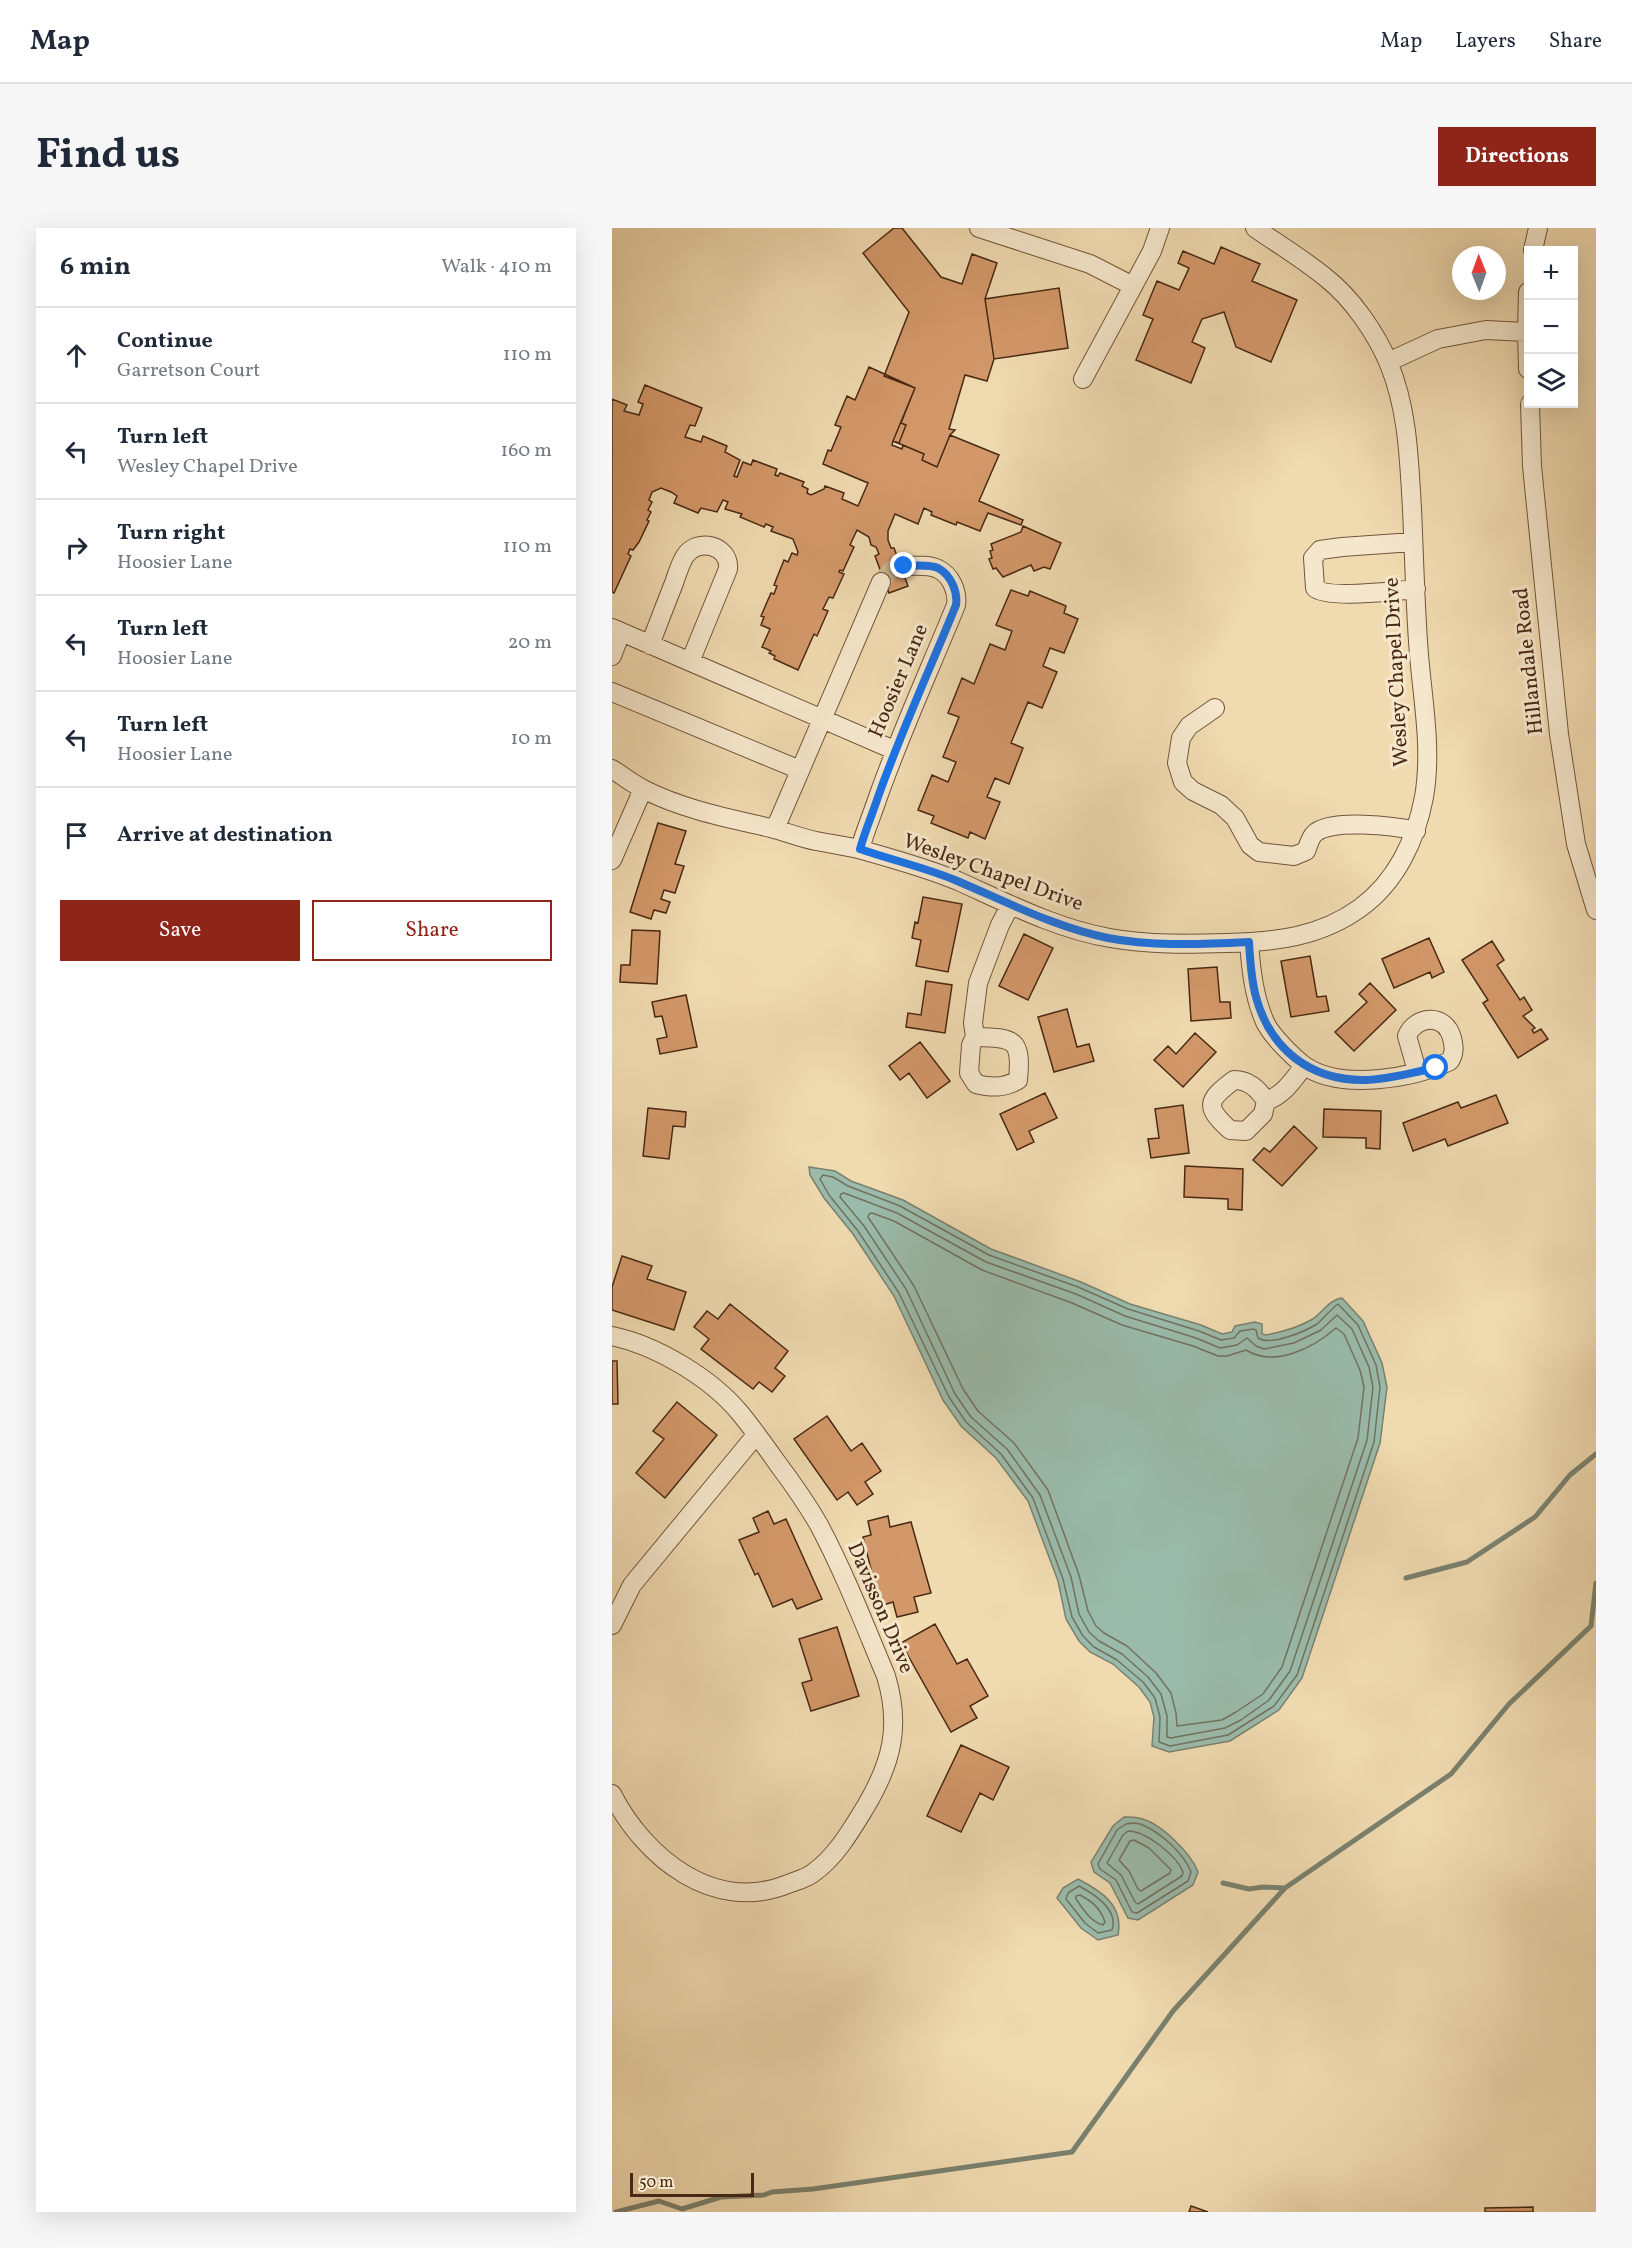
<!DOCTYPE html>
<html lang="en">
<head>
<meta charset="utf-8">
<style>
	body { margin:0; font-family:Vollkorn,serif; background:#f6f6f7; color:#1f2937 }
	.controls { position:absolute; right:18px; top:18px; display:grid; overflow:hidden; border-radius:0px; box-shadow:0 6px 24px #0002 }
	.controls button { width:54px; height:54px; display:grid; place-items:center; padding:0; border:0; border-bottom:2px solid #e0e1e3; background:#fff; color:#1f2937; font:30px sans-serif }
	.compass { position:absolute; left:840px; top:18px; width:54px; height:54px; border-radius:50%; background:#fff; box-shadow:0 6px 24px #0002; rotate:359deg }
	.scale { position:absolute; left:18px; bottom:15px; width:124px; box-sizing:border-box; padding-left:6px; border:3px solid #492913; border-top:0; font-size:16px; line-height:21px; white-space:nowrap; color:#492913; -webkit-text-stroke:4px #f5e7cc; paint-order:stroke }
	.stop { position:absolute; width:18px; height:18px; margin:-14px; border:4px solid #1a73e8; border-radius:50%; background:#fff }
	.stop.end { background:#1a73e8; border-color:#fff; box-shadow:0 2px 6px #0008 }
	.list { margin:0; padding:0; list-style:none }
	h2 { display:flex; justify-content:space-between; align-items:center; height:78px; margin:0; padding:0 24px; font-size:26px }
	h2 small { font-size:20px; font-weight:400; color:#747a83 }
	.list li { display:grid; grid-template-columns:39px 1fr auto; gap:18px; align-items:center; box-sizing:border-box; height:96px; padding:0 24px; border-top:2px solid #e0e1e3 }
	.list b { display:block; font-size:22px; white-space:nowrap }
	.list p { margin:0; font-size:20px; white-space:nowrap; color:#747a83 }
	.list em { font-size:20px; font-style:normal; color:#747a83 }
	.actions { display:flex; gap:12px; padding:18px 24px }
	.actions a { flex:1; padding:14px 0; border:2px solid #8f2418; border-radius:0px; text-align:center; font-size:21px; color:#8f2418 }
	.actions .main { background:#8f2418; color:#fff }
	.icon { flex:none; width:33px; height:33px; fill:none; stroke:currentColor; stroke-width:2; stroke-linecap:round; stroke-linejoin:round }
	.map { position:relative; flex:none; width:984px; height:1984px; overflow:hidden; border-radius:0px }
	header { display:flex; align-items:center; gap:36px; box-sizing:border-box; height:84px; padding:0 30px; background:#fff; border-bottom:2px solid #e0e1e3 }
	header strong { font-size:28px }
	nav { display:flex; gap:33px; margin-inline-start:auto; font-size:21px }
	.intro { display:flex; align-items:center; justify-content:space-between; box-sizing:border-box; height:144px; padding:0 36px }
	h1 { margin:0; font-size:42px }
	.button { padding:15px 27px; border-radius:0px; background:#8f2418; color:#fff; font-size:21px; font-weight:700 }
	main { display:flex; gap:36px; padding:0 36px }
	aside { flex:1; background:#fff; border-radius:0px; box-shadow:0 6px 24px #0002 }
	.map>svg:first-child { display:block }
</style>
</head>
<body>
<header>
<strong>Map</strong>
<nav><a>Map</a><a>Layers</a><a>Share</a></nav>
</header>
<div class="intro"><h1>Find us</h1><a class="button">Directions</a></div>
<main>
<aside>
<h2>6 min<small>Walk · 410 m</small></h2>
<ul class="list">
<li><svg class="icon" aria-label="ahead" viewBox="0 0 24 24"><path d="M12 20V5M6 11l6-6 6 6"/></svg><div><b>Continue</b><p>Garretson Court</p></div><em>110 m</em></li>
<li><svg class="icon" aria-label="left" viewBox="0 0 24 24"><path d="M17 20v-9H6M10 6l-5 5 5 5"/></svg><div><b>Turn left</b><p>Wesley Chapel Drive</p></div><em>160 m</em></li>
<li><svg class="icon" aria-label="right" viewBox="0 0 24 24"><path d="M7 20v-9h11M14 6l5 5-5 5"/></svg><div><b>Turn right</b><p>Hoosier Lane</p></div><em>110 m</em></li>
<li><svg class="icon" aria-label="left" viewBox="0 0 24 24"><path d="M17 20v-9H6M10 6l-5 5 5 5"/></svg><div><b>Turn left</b><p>Hoosier Lane</p></div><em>20 m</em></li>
<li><svg class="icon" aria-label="left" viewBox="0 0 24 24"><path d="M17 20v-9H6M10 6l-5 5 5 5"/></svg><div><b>Turn left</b><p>Hoosier Lane</p></div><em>10 m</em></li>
<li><svg class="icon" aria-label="arrive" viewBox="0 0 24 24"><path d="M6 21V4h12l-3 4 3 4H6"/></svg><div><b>Arrive at destination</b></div></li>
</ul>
<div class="actions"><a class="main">Save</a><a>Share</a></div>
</aside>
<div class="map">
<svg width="984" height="1984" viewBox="0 0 984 1984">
	<rect width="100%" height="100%" fill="#f0dab0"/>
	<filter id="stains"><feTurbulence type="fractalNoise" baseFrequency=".00333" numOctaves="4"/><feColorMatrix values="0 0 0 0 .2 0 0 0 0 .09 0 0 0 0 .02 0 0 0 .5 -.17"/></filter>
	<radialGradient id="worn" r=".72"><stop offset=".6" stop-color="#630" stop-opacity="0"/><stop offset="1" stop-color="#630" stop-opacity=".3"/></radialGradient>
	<path fill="#9abbab" stroke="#7a816e" stroke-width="1.5" d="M197,939L223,943L239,953L291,972L379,1021L469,1054L518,1076L589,1097L610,1106L620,1104L623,1098L643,1094L650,1096V1106L654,1107C670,1104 685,1100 699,1092C711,1085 716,1072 730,1070L751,1093L770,1135L775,1159L768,1215L690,1450L667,1482L618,1513L557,1524L540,1518L542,1489L538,1474L527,1459L501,1436L478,1424L467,1413L454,1391L446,1353L416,1273L384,1230L349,1198L331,1172L282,1068L241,1006L212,970L198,947Z
		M512,1589C516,1589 522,1589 526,1590C547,1593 579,1625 586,1644L581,1657L526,1692L516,1690L498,1655L482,1644L479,1634L501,1598Z
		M466,1651C489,1663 512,1677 506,1707L486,1712L469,1700L445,1670L451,1660Z"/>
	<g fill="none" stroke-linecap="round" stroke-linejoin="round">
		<path stroke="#72725f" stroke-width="1.5" d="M211,947L221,949L236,958L288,978L377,1027L466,1059L516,1081L587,1103L609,1112L622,1110L628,1103L641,1101L644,1102L646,1110C659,1118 692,1104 705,1096C712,1090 718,1082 726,1076L746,1097L764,1137L768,1159L762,1214L685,1447L662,1478L616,1507L558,1518L547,1514L548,1489L543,1470L531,1454L505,1432L482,1419L471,1408L460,1389L451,1351L421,1270L389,1226L354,1194L337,1169L287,1065L246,1003L217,967L208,951Z
			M232,965L285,985L374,1034L464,1066L513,1088L584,1110L608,1120L625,1117L635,1110L644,1118L652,1121L682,1115L709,1102L725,1087L740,1101L757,1139L761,1159L755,1212L678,1443L657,1472L629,1492L613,1500L559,1510L555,1509V1488L549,1466L536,1449L510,1426L487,1413L477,1404L467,1386L459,1349L428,1267L395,1221L359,1189L343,1166L294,1061L252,998L228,969L229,966Z
			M260,985L282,993L370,1042L460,1075L510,1097L581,1118L606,1128H615L634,1122C662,1140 701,1120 724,1100L732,1106L748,1142L752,1159L746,1210L670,1439L651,1466L624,1484L610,1492L565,1498L564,1485L559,1465L544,1445L515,1418L492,1405L484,1398L476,1383L467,1347L436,1262L402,1215L366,1183L351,1161L302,1058L256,989L257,986Z
			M514,1596C518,1595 524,1595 528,1596C547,1603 572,1625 579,1644L576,1653L525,1685L520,1684L504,1652L488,1641L486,1636L505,1602Z
			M516,1603C534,1603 565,1628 571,1644L570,1648L526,1676L523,1674L509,1647L495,1635L511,1607Z
			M522,1612L537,1620L559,1642L558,1645L529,1663L526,1661L517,1643L507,1632L518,1613Z
			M467,1658C482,1666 507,1682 500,1702L486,1705L473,1695L454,1671L456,1665Z
			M468,1667C481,1674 488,1680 493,1694L491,1697C479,1694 471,1681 464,1671V1668Z"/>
		<path stroke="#7a816e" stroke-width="5" d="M794,1350L855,1334L923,1289L958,1247L984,1226
			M611,1655L637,1661L651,1659L673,1660
			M4,1984L47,1973L70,1981L109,1969L152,1967L160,1964L201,1961L460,1924L561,1783L673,1660L839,1546L897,1476L979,1398L984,1355"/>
	</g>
	<path fill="#d3986a" stroke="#492913" stroke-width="1.5" d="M282,0H290L329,49L350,56L360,26L385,35L373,71L382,131L375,153L353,147L337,201L343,202L338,207L325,239L310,232L312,226L281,213L303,160L272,148L297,84L251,25Z
		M609,19L648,36L640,53L685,72L659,134L624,119L612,84L590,91L580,114L593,120L579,155L524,132L541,91L531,87L545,53L567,62L577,40L566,35L571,23L602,36Z
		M447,60L456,120L382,131L373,71Z
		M257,139L303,160L289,195L294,197L287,215L281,213L280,217L290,221L291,217L312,226L310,232L325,239L338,207L387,227L367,273L411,292L409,297L376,285L368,303L345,294L344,297L319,287L320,284L312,280L306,296L283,286L276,303V312L279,320H282L296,358L277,365L263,328L267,326L264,319L259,317L257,309L245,302L238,317L242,319L231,343L228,342L227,344L232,346L221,370L217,369L211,381L216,383L205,408L202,406L186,442L162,431L163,428L157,425L159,423L150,419L158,401L149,397L152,389L149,388L159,365L162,366L165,358L162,357L172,332L176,334L180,325L185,327L186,324L181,311L159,303L161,299L154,296L152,299L128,289L130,286L113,281L116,274L111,272L105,284L89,280L86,285L62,275L65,268L59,264L49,260L40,264L37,272L40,274L36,282L39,284L35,292L37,293L27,314L21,322L18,321L16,326L19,328L2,365L0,364V171L15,177L12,183L27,187L31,176L26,174L33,157L90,180L83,198L78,197L73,209L89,214L91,208L115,218L113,224L128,232L122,248L125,249L131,234L139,237L141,232L165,241L163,247L166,248L168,245L192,254L190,258L196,261L195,265L199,267L212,261L213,258L232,265L230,271L246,278L256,255L211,236L216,222L219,223L229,199L223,197L235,168L243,172Z
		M411,298L449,315L438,341L432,339L422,343L419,337L391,349L384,340L381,341L377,331L380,330L378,323L381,322L379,316L409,304Z
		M399,362L416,368L418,363L454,378L452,385L466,391L452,425L438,420L431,438L445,444L430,480L416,474L399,515L411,520L397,556L383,550L375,569L388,574L373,611L358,604L356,610L319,595L322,588L306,582L320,547L336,554L344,534L331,529L347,489L336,485L350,450L362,456L378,416L393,422L400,403L384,397Z
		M46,595L74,603L63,636L72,638L63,665L52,662L49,671L58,674L54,685L42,682L39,691L18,684Z
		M311,669L350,676L336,744L304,738L309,712L300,710L303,694L306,695Z
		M20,702L48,703L45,756L8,754L9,737H18Z
		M412,706L441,720L416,772L387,758Z
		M817,710L832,744L820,750L818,744L782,760L770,731Z
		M880,713L892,732L885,737L908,772L912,769L920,782L911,788L923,800L920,802L922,805L929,801L936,811L906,830L871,775L876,772L850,732Z
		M698,728L705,769L714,768L717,783L679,789L669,733Z
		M605,739L608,774H618L619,790L579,793L576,741Z
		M314,753L340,757L333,805L294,799L296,785L309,787Z
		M758,755L784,782L742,823L723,804L755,774L747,766Z
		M74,767L85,819L48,826L45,811L55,809L50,788L43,789L40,774Z
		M455,781L465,819L477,816L482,833L442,844L426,789Z
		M583,805L604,824L571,859L542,832L556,818L564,826Z
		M308,814L338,853L315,870L297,845L288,852L277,838Z
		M433,865L445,890L417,903L422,914L405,922L388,886Z
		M884,867L896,895L836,918L833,911L801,923L791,895L846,874L849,880Z
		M571,877L577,925L539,930L536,911L547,910L543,881Z
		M36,880L74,884L73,899L61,898L57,931L31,928Z
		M712,881L769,883L768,921L754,920V910L711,909Z
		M682,898L705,920L670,958L641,932L652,920L658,924Z
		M573,938L631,941L630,982L616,981V971L572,969Z
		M10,1028L40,1038L35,1051L74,1064L62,1102L0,1082V1059Z
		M118,1076L176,1123L163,1140L173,1148L160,1164L147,1154L141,1161L89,1121L97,1111L82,1099L95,1083L106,1091Z
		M0,1133H5L6,1176H0Z
		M65,1174L105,1207L53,1270L24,1245L52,1211L41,1203Z
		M215,1188L239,1223L250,1215L269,1243L253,1254L261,1266L245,1277L236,1264L225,1272L182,1211Z
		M156,1283L162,1296L174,1291L210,1371L185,1381L180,1371L161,1379L146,1345L143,1347L127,1312L147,1304L141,1290Z
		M276,1288L278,1299L299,1294L319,1365L302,1369L306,1384L285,1389L281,1374L268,1378L251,1309L259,1307L256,1293Z
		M323,1396L345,1436L355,1431L376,1468L358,1478L365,1490L339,1504L289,1415Z
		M225,1399L247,1468L199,1483L190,1455L200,1452L187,1411Z
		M349,1517L397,1539L381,1572L368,1565L349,1604L315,1588Z
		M579,1978L596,1984H577Z
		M921,1979V1984H873V1980Z"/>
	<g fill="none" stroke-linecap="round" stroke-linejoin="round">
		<path stroke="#cfb791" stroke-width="18" stroke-dasharray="18 9" stroke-linecap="butt" d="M269,354L279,342L292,338"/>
		<defs>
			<path id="minor" d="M367,0L478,36L521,58
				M921,22L926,0
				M916,64L915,104L916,141
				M776,134L826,111L874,102L915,104
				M471,151L540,23L548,0
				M918,176L920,238L947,506L964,616L984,682
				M801,314L730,319L708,322L701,330L703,360C715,371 784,363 804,361
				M0,400L282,522
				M38,417C46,396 54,375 62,355C65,346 68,336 73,328C85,309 118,317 116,341L78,434
				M0,428L9,404
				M0,464L188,542
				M603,480L577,498L569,510L565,535L571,554L581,563L609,577L623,590L638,617L647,624L682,628L694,623C696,619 698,610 702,606C717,590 784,598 804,603
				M0,541C11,548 21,556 33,562C73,582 116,590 159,600C174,604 189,610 204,613C219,616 235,618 250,622C282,631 315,640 346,653C395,675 445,701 498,710C537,717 576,716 615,715C663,714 708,709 748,680C784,654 804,612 812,569C821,517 809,465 806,413C803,369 802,325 800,281C797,232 796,182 777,136C764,105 740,70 713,49C691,31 666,16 643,0
				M163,601L269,354
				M248,621C253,603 260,587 266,569C289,504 318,441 344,377C346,364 339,347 326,341C316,336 302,338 292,338
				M0,632L31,561
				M637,714C639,742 642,769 653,794C658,805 668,815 676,823C681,828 687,834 693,838C729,863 802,850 838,833C843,824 842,819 840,810C833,784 803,788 795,808L805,843
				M363,809C402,810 410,810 406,852C392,860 380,860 364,856L357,845L359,817L363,809L361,795L366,755L388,697L398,678
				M622,852C637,852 646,861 654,873L651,886L634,903L618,902C593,879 594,873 622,852Z
				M654,873C672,867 681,852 692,838
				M0,1108C44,1117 99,1150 128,1185C141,1201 154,1219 166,1236C181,1256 195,1276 207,1297C233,1346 253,1398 274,1448C289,1498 280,1534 254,1578C240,1601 224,1629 201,1645C195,1650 184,1653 176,1656C102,1686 33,1630 0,1566
				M0,1397L20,1357L144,1207"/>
		</defs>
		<use href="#minor" stroke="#73553a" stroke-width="20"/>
		<use href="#minor" stroke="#f5e7cc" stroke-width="18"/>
	</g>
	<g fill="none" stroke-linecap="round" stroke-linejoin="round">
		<path stroke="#1a73e8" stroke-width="8" d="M292,338C302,338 316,336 326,340C339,347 346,364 344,377C318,441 289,504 266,569C260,587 253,603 248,621C279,632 312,639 343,652C393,673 442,699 496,710C542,719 590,716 637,714C638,732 639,751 644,769C658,821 698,852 751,852C776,852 800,844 824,840"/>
	</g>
	<g text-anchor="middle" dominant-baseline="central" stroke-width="6" stroke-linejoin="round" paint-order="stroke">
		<g font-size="21" fill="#492913" stroke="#f5e7cc">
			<text transform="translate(917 433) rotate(-96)">Hillandale Road</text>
			<text transform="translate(785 444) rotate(-93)">Wesley Chapel Drive</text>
			<text transform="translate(287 453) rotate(-67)">Hoosier Lane</text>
			<text transform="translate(381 645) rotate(20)">Wesley Chapel Drive</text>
			<text transform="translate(268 1380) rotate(67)">Davisson Drive</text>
		</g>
	</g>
	<rect width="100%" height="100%" filter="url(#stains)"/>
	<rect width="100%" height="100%" fill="url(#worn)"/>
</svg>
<div class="controls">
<button>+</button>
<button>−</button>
<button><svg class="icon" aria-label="layers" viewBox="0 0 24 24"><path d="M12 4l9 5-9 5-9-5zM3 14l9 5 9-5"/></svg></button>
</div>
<svg class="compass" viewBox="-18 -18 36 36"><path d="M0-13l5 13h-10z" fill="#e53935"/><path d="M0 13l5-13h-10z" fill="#747a83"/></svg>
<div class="scale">50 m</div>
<div class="stop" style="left:824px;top:840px"></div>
<div class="stop end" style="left:292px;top:338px"></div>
</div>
</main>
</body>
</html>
